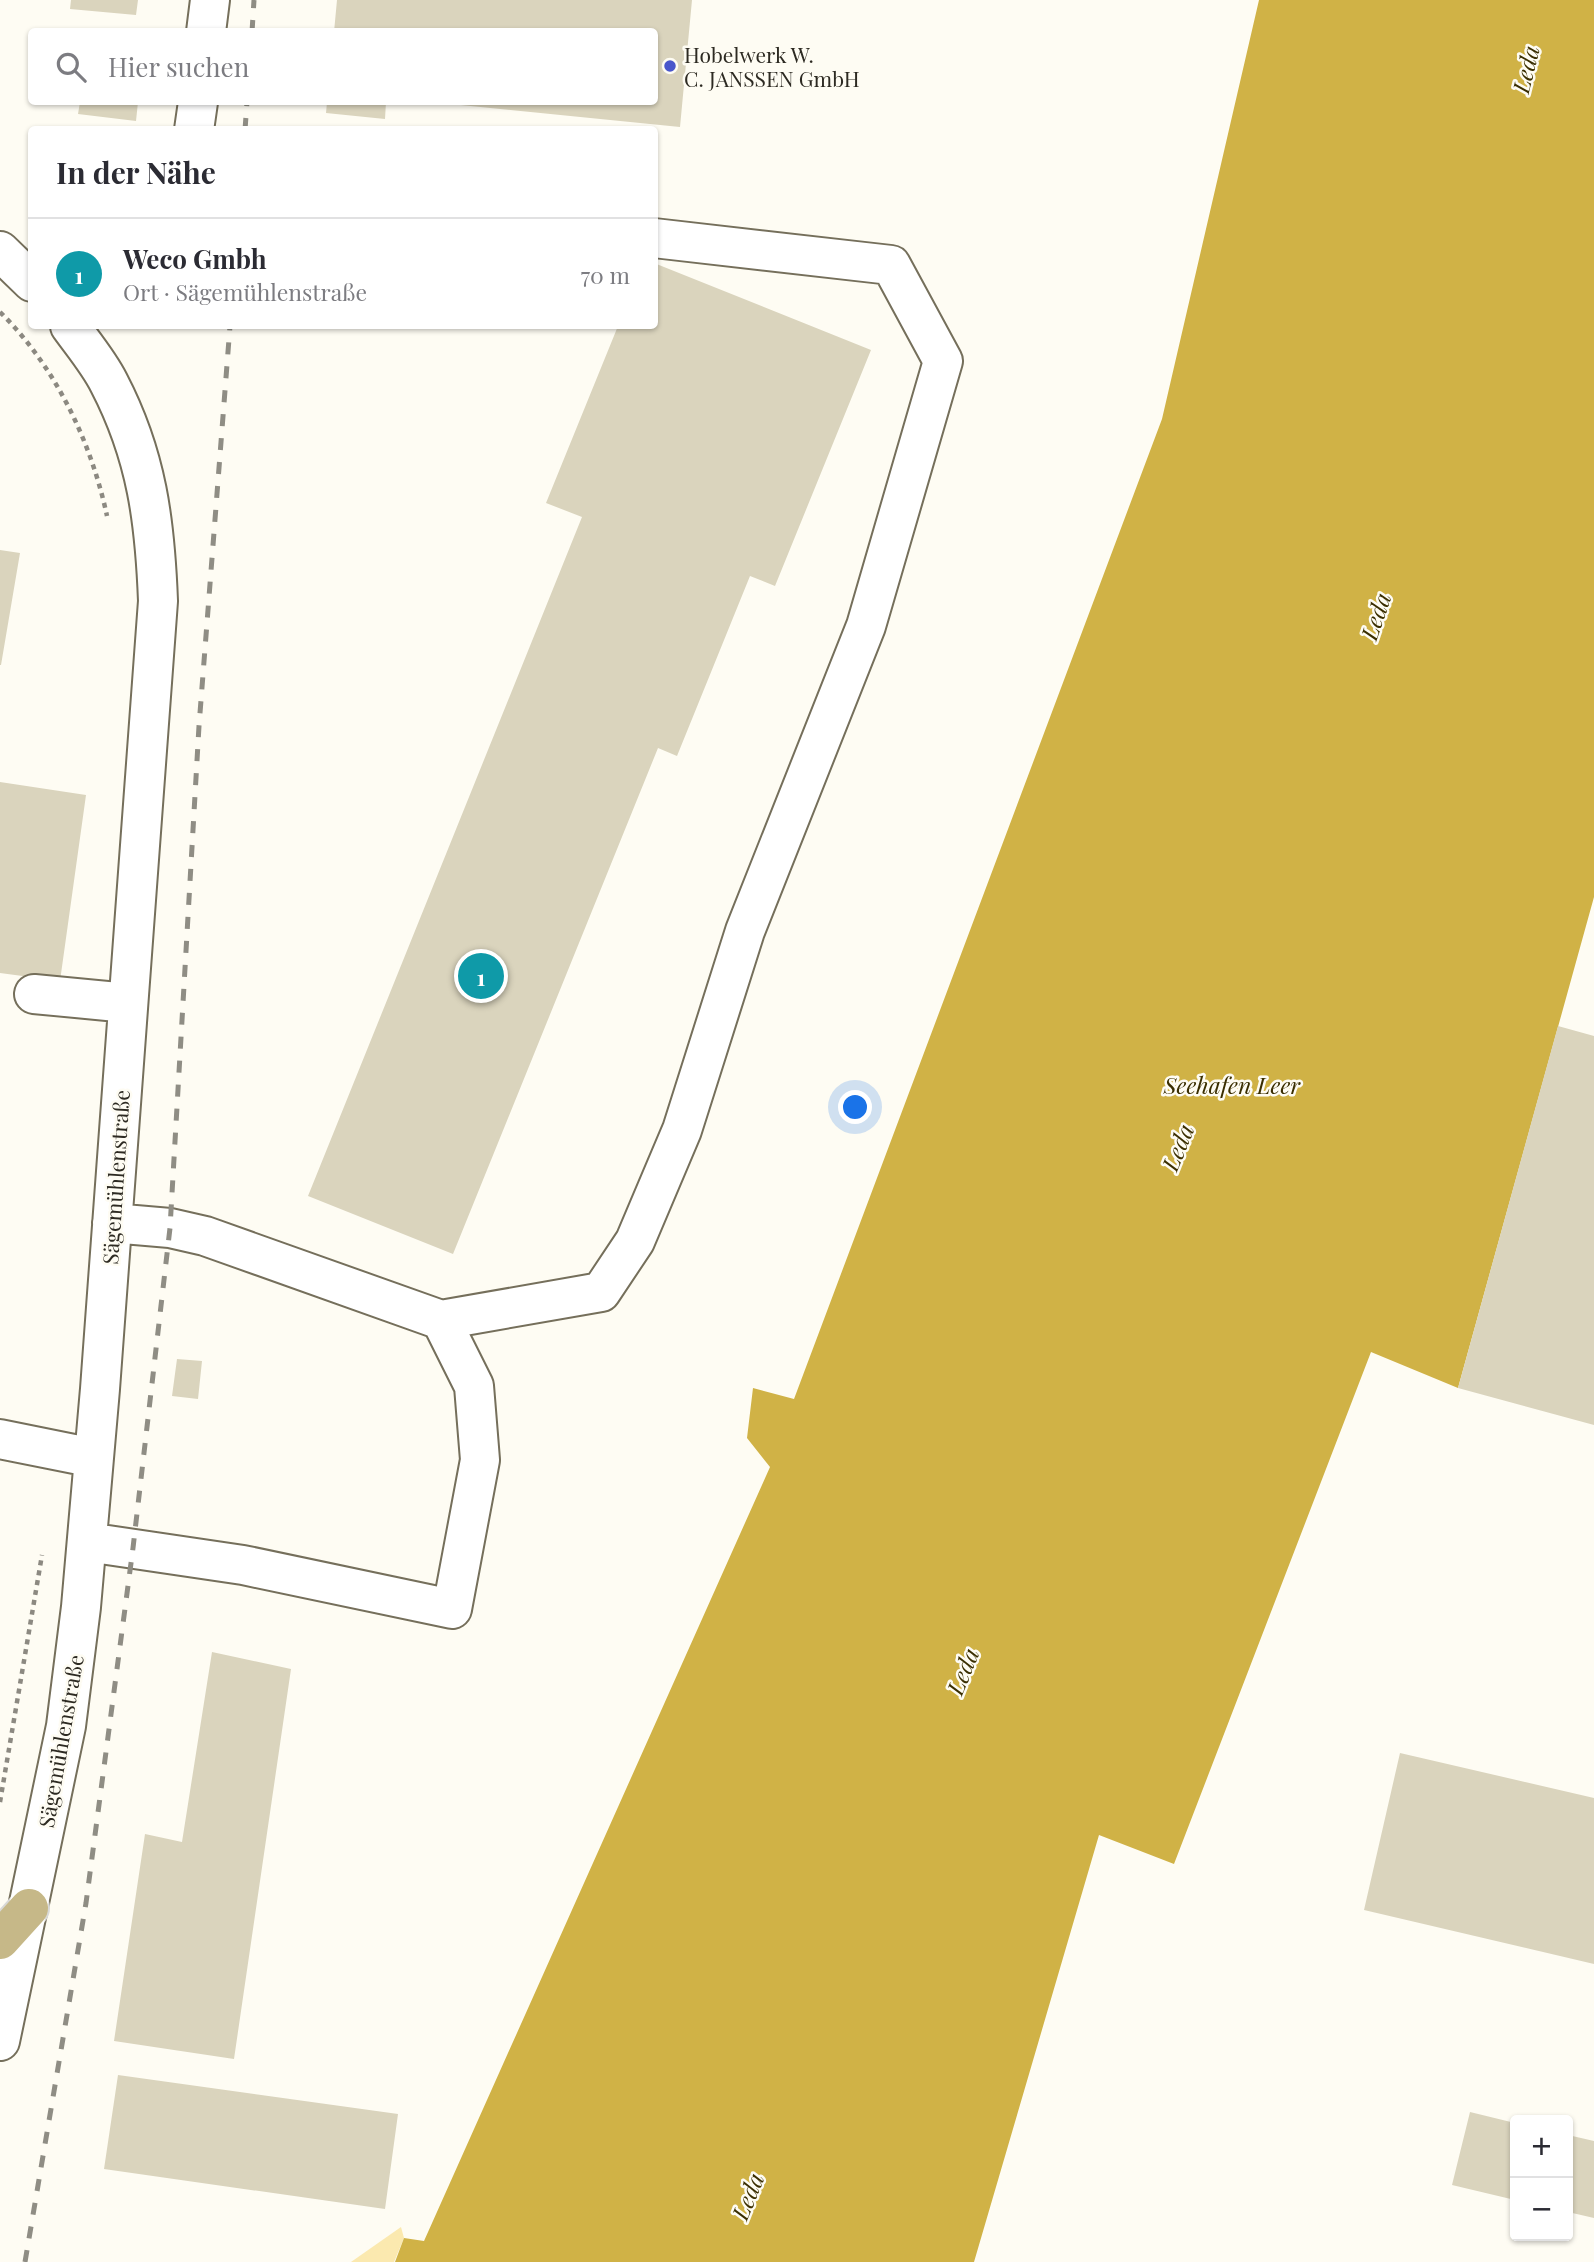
<!DOCTYPE html>
<html lang="de">
<head>
<meta charset="utf-8">
<style>
	body { margin:0; font-family:"Playfair Display",serif; background:#f2f2f3; color:#2b2b33 }
	.controls { position:absolute; right:21px; bottom:21px; display:grid; overflow:hidden; border-radius:7px; box-shadow:0 2px 5px #0004 }
	.controls button { width:63px; height:63px; display:grid; place-items:center; padding:0; border:0; border-bottom:2px solid #e1e1e2; background:#fff; color:#2b2b33; font:35px sans-serif }
	.you { position:absolute; left:856px; top:1108px; width:24px; height:24px; margin:-18px; border:5px solid #fff; border-radius:50%; background:#1a73e8; box-shadow:0 0 0 10px #1a73e833 }
	.badge { display:grid; place-items:center; width:46px; height:46px; border-radius:50%; background:#db2777; color:#fff; font-size:23px; font-weight:700 }
	.pin { position:absolute; translate:-50% -50%; border:4px solid #fff; box-shadow:0 2px 7px #0006 }
	.list { margin:0; padding:0; list-style:none }
	h2 { display:flex; justify-content:space-between; align-items:center; height:91px; margin:0; padding:0 28px; font-size:30px }
	h2 small { font-size:23px; font-weight:400; color:#7c7c81 }
	.list li { display:grid; grid-template-columns:46px 1fr auto; gap:21px; align-items:center; box-sizing:border-box; height:112px; padding:0 28px; border-top:2px solid #e1e1e2 }
	.list b { display:block; font-size:26px; white-space:nowrap }
	.list p { margin:0; font-size:23px; white-space:nowrap; color:#7c7c81 }
	.list em { font-size:23px; font-style:normal; color:#7c7c81 }
	.icon { flex:none; width:38px; height:38px; fill:none; stroke:currentColor; stroke-width:2; stroke-linecap:round; stroke-linejoin:round }
	.map { position:relative; flex:none; width:1594px; height:2262px; overflow:hidden }
	.search { position:absolute; background:#fff; box-shadow:0 2px 5px #0004; left:28px; top:28px; width:630px; height:77px; display:flex; align-items:center; gap:18px; box-sizing:border-box; padding:0 24px; border-radius:7px; color:#7c7c81; font-size:26px }
	.panel { position:absolute; background:#fff; box-shadow:0 2px 5px #0004; left:28px; top:126px; width:630px; height:203px; border-radius:7px }
	.map>svg:first-child { display:block }
</style>
</head>
<body>
<div class="map">
<svg width="1594" height="2262" viewBox="0 0 1594 2262">
	<rect width="100%" height="100%" fill="#fefcf3"/>
	<path fill="#fbe9af" d="M401,2227L404,2238L394,2262H351Z"/>
	<path fill="#d0b246" d="M1259,0H1594V897L1458,1388L1371,1352L1174,1864L1099,1835L974,2262H395L404,2238L424,2241L770,1467L747,1438L753,1388L794,1399L1162,419Z"/>
	<path fill="#dad4bd" d="M71,0H138L136,15L70,9Z
		M337,0H692L680,127L441,103L654,102V32H334Z
		M80,102H138L136,121L78,114Z
		M327,102H386L385,119L326,113Z
		M654,263L871,350L775,586L750,576L677,756L658,748L453,1254L308,1196L582,517L546,503L618,326H654Z
		M0,550L20,553L1,665H0Z
		M0,782L86,795L60,981L0,973Z
		M1558,1026L1594,1036V1425L1458,1388Z
		M177,1359L202,1361L198,1399L172,1396Z
		M212,1652L291,1669L234,2059L114,2041L145,1834L182,1842Z
		M1400,1753L1594,1798V1964L1364,1910Z
		M118,2075L398,2114L385,2209L104,2169Z
		M1470,2112L1515,2123V2200L1452,2185Z
		M1568,2135L1594,2141V2218L1568,2212Z"/>
	<g fill="none" stroke-linecap="round" stroke-linejoin="round">
		<defs>
			<path id="minor" d="M206,32L210,0
				M194,130L198,102
				M0,251L32,282
				M34,994L128,1003
				M441,1320L601,1292L635,1241L682,1130L745,931L866,626L943,361L891,265L654,238
				M0,1439L94,1458
				M87,1542L243,1565L452,1609L480,1460L474,1386L441,1320L205,1236L170,1228L112,1223
				M0,2041L66,1726L81,1607L100,1389L158,601C155,522 147,456 109,383C99,363 83,344 70,326"/>
			<path id="major" d="M0,1940L29,1908"/>
		</defs>
		<use href="#minor" stroke="#756f5b" stroke-width="42"/>
		<use href="#major" stroke="#d9d9d7" stroke-width="42"/>
		<path stroke="#8c8981" stroke-width="4.5" stroke-dasharray="5 5" stroke-linecap="butt" d="M0,312C55,366 91,441 107,516
			M0,1802L42,1555"/>
		<use href="#minor" stroke="#fff" stroke-width="38"/>
		<use href="#major" stroke="#c6b888" stroke-width="38"/>
		<path stroke="#8f8d84" stroke-width="5" stroke-dasharray="12 12" stroke-linecap="butt" d="M252,32L254,0
			M245,130L247,102
			M25,2262L86,1903L133,1548L170,1228L199,726L230,326"/>
	</g>
	<circle fill="#4956cb" stroke="#fefcf3" stroke-width="2.5" cx="670" cy="66" r="7"/>
	<g text-anchor="middle" dominant-baseline="central" stroke-width="5" stroke-linejoin="round" paint-order="stroke">
		<g font-size="21" fill="#2d2a22" stroke="#fefcf3" text-anchor="start">
			<text x="684" y="54">Hobelwerk W.<tspan x="684" dy="24">C. JANSSEN GmbH</tspan></text>
		</g>
		<g font-size="21" fill="#2d2a22" stroke="#fefcf3">
			<text transform="translate(115 1177) rotate(-86)">Sägemühlenstraße</text>
			<text transform="translate(60 1741) rotate(-80)">Sägemühlenstraße</text>
		</g>
		<g font-size="23" font-style="italic" fill="#3a2e00" stroke="#fefcf3">
			<text transform="translate(1525 69) rotate(-76)">Leda</text>
			<text transform="translate(1375 616) rotate(-71)">Leda</text>
			<text x="1232" y="1084">Seehafen Leer</text>
			<text transform="translate(1177 1147) rotate(-68)">Leda</text>
			<text transform="translate(962 1671) rotate(-68)">Leda</text>
			<text transform="translate(747 2196) rotate(-68)">Leda</text>
		</g>
	</g>
</svg>
<div class="controls">
<button>+</button>
<button>−</button>
</div>
<div class="you"></div>
<div class="pin badge" style="left:481px;top:976px;background:#0f9aa8">1</div>
<div class="search"><svg class="icon" aria-label="search" viewBox="0 0 24 24"><circle cx="10" cy="10" r="6"/><path d="M15 15l6 6"/></svg>Hier suchen</div>
<section class="panel">
<h2>In der Nähe<small></small></h2>
<ul class="list">
<li><span class="badge" style="background:#0f9aa8">1</span><div><b>Weco Gmbh</b><p>Ort · Sägemühlenstraße</p></div><em>70 m</em></li>
</ul>
</section>
</div>
</body>
</html>
